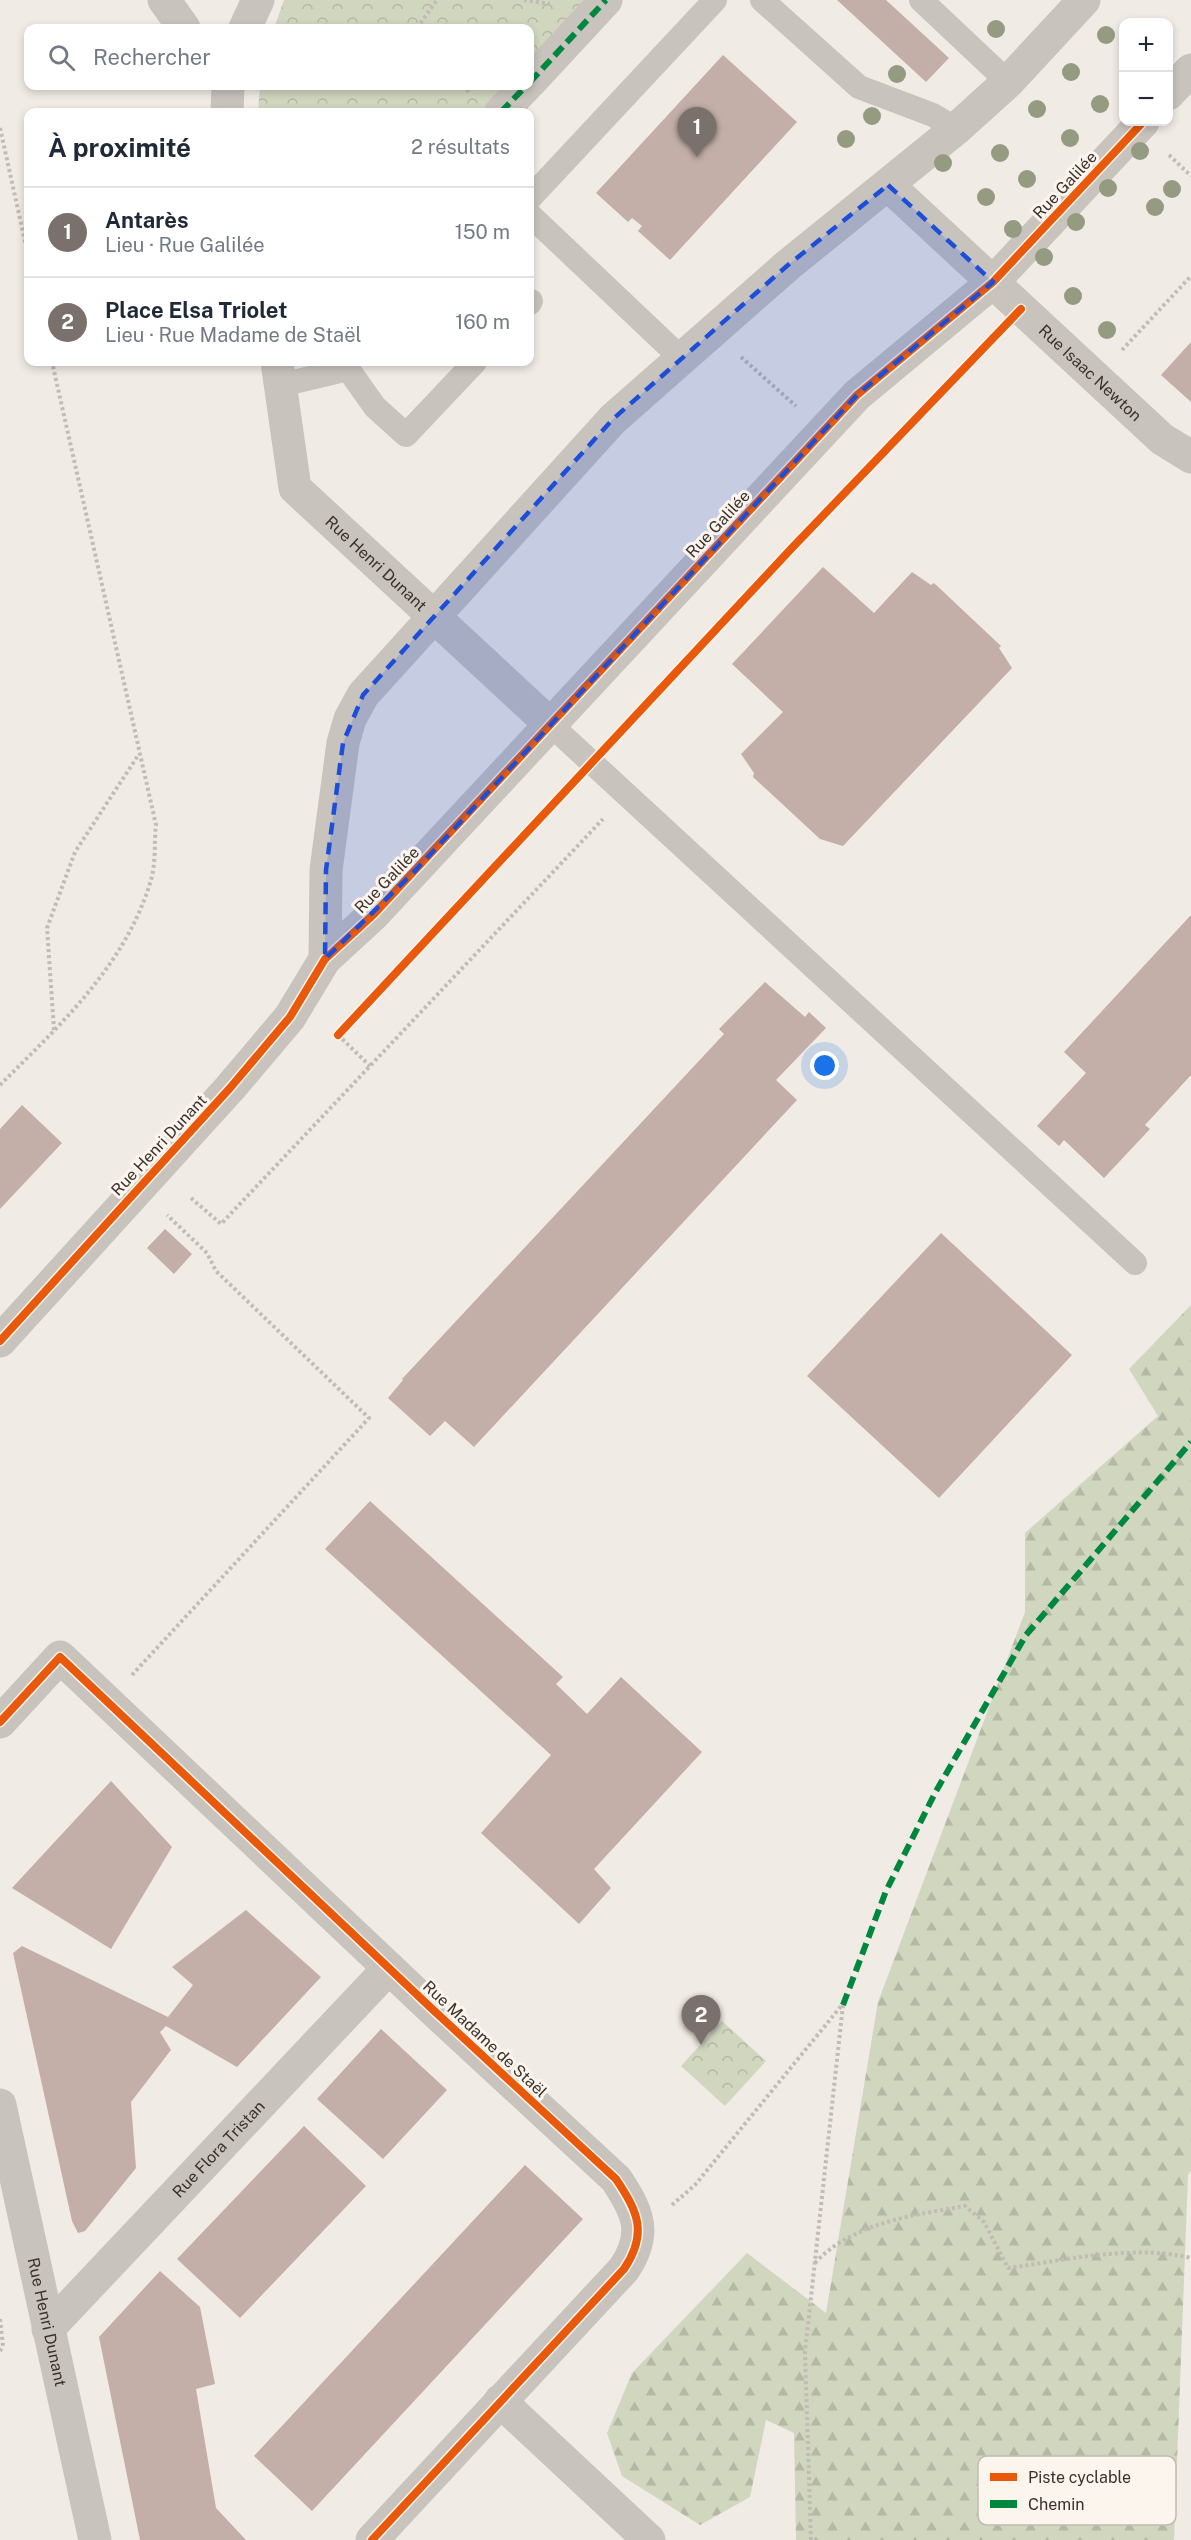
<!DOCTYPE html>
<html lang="fr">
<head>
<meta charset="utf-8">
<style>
	body { margin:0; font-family:"Public Sans",sans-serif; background:#f2f2f3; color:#1f2937 }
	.controls { position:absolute; right:18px; top:18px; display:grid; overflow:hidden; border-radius:12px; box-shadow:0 3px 9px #0003 }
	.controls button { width:54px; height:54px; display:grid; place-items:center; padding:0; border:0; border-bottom:2px solid #e0e1e3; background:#fff; color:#1f2937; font:30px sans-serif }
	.you { position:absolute; left:825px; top:1066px; width:21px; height:21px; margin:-15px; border:4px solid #fff; border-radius:50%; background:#1a73e8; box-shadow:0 0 0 9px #1a73e833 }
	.badge { display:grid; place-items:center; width:39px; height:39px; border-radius:50%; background:#7a716c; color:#fff; font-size:20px; font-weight:700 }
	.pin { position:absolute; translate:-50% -50px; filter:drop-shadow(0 2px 3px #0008) }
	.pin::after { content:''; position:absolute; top:32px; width:21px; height:18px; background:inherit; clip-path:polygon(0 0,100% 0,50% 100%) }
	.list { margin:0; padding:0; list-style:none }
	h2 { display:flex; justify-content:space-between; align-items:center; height:78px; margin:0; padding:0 24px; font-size:26px }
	h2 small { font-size:20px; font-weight:400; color:#747a83 }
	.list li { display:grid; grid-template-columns:39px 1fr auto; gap:18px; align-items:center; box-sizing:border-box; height:90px; padding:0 24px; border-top:2px solid #e0e1e3 }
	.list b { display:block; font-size:22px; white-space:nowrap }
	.list p { margin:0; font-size:20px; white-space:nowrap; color:#747a83 }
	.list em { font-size:20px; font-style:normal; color:#747a83 }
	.icon { flex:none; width:33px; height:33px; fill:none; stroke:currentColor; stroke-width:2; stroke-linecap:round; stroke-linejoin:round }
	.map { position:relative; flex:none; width:1191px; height:2540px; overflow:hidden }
	.search { position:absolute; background:#fff; box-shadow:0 3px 9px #0003; left:24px; top:24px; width:510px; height:66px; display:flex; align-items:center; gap:15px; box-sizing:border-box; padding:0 21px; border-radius:12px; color:#747a83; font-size:22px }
	.panel { position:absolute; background:#fff; box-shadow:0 3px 9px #0003; left:24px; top:108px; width:510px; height:258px; border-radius:12px }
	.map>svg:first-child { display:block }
</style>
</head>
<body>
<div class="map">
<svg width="1191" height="2540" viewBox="0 0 1191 2540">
	<defs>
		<pattern id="forest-firs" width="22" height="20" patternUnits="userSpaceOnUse" patternTransform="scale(1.5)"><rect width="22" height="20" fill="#d1d6bf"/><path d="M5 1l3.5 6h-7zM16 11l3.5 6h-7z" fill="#b4b8a4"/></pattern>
		<pattern id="park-crowns" width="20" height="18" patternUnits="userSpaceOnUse" patternTransform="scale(1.5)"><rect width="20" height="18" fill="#d1d6bf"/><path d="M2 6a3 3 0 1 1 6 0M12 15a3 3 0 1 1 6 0" fill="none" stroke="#b4b8a4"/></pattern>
	</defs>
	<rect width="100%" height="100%" fill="#f0ebe5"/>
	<path fill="url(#forest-firs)" d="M1191,1305V2170L1188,2175L1174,2540H796L794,2433L766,2420L750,2497L700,2525L622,2476L607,2433L632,2373L747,2253L826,2313L878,2002L1025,1612V1533L1158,1416L1129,1369Z"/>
	<path fill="url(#park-crowns)" d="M284,0H619L517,112H258L260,86H530V28H274Z
		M722,2021L766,2061L725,2106L681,2066Z"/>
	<path fill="#c3afa7" d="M837,0H886L949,58L926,82Z
		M723,55L797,122L670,260L638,231L642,226L632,218L628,222L596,193Z
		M1191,342V402L1161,375Z
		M823,567L874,613L912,572L931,585L934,583L1001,646L999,648L1012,668L843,846L820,839L753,777L754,773L741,754L783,712L732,664Z
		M1191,915V1075L1145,1125L1150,1129L1104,1178L1064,1140L1059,1146L1037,1126L1086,1073L1064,1052Z
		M765,982L805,1017L809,1012L826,1028L776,1080L797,1100L474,1447L445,1421L430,1436L388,1398L403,1380L402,1379L724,1034L719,1029Z
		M22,1105L62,1143L0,1209V1129Z
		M165,1229L192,1254L174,1274L147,1248Z
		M941,1233L1072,1355L939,1498L807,1376Z
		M370,1501L563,1677L556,1684L587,1714L621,1677L702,1752L594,1869L611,1888L579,1924L481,1833L551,1755L325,1549Z
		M111,1781L172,1847L111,1949L12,1888Z
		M246,1910L321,1977L237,2067L166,2026L160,2032L171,2050L131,2102L136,2168L85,2231L78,2233L72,2221L13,1953L22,1946L168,2017L193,1985L172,1967Z
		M381,2029L447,2090L383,2159L317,2099Z
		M304,2126L366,2186L240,2318L177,2259Z
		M525,2165L583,2219L312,2511L254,2456Z
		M160,2271L200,2307L215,2384L196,2389L216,2508L246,2540H140L99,2337Z"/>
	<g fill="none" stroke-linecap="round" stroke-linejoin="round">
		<path stroke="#c2bbb6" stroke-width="4" stroke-dasharray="3 3" stroke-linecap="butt" d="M524,0L550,4
			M417,28L437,0
			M462,86L470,93
			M0,128L28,255
			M1169,155L1191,176
			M1122,350L1191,276
			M741,357L796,406
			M54,1030L47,928L75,852L139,754
			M338,1035L370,1066
			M0,1085C60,1025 126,965 151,880C156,863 154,842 156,825L52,362
			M191,1198L221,1224L603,819
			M132,1675L369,1418L216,1271L207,1253L167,1215
			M672,2205L695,2185L842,2005
			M815,2263C852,2223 913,2215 965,2206L984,2222L1008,2268C1067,2260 1133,2244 1191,2258
			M0,2319L3,2346L0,2351
			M811,2540L805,2352L843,2005"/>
		<path stroke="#c9c3be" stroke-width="24" d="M762,0L859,87L933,115L956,129
			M921,0L1008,82
			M530,198L715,0
			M530,215L681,358
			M530,303L531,301
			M281,385L348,369L375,407L406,435L475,362
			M551,725L1135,1263"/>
		<path stroke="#c9c3be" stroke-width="33" d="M530,82L606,0
			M501,112L526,86"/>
		<g stroke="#c9c3be" stroke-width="33">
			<path d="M164,0L184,28"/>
			<path d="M245,28L258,0"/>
			<path d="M227,112L228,86"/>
			<path id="s1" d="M888,185L1162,439L1191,457"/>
			<path id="s2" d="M277,362L295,488L551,725"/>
			<path d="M0,1722L60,1657L430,2007L616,2179C638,2212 648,2233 624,2269L372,2540"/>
			<path id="s3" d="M48,2329L389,1968"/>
			<path d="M500,2401L649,2540"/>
		</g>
		<g stroke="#c9c3be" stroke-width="33">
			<path d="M1168,94L1191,70"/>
			<path d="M325,959L326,870L343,743L350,719L363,695L613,419L788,265L956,129L1008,82L1084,0"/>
			<path d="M0,1341L230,1088L290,1017L325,959L374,914L857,395L993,282L1143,122"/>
			<path id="s4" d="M0,2105L95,2540"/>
		</g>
		<path stroke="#00873e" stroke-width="6" stroke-dasharray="12 6" stroke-linecap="butt" d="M530,82L606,0
			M501,112L526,86
			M843,2005L886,1891L935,1793L1026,1635L1191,1442"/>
		<defs>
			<path id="cycleway" d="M338,1035L790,550L1021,309
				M0,1341L230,1088L290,1017L325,959L374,914L857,395L993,282L1143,122
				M0,1722L60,1657L430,2007L616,2179C638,2212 648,2233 624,2269L372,2540"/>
		</defs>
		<use href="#cycleway" stroke="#fbf5ee" stroke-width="11"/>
		<use href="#cycleway" stroke="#e8590c" stroke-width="8"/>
	</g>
	<g fill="#959b80">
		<circle cx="996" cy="29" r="9"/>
		<circle cx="1106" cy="35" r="9"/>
		<circle cx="1071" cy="72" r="9"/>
		<circle cx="897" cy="74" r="9"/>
		<circle cx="1100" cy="104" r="9"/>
		<circle cx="1037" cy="109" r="9"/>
		<circle cx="872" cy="116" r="9"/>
		<circle cx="1070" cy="138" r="9"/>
		<circle cx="846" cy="139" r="9"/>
		<circle cx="1140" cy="151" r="9"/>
		<circle cx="1000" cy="153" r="9"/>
		<circle cx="943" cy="163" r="9"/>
		<circle cx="1027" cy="179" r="9"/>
		<circle cx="1108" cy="188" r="9"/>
		<circle cx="1172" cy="189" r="9"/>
		<circle cx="986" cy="197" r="9"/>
		<circle cx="1155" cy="207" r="9"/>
		<circle cx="1076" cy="222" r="9"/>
		<circle cx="1013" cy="229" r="9"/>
		<circle cx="1044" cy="257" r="9"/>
		<circle cx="1073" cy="296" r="9"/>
		<circle cx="1107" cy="330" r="9"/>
	</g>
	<path fill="#1d4ed8" fill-opacity="0.2" stroke="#1d4ed8" stroke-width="4.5" stroke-dasharray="12 8" stroke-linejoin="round" d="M888,185L993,282L857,395L413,873L325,959L326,870L343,743L363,695L613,419L788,265Z"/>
	<g text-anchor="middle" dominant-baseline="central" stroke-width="6" stroke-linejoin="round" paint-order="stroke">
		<g font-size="16" fill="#3b302b" stroke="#fbf5ee">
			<text transform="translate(1065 185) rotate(-47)">Rue Galilée</text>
			<text stroke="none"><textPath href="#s1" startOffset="276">Rue Isaac Newton</textPath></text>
			<text transform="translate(718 524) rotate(-47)">Rue Galilée</text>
			<text stroke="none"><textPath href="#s2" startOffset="238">Rue Henri Dunant</textPath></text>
			<text transform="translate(387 880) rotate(-46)">Rue Galilée</text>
			<text transform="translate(159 1145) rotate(-47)">Rue Henri Dunant</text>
			<text transform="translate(485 2039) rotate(43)">Rue Madame de Staël</text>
			<text stroke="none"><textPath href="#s3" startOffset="248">Rue Flora Tristan</textPath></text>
			<text stroke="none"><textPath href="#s4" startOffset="222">Rue Henri Dunant</textPath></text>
		</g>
	</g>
	<rect x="978" y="2456" width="198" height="69" rx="9" fill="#fbf5ee" stroke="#c1bab4" stroke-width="1.5"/>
	<rect x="990" y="2473" width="27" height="8" fill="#e8590c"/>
	<rect x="990" y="2500" width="27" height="8" fill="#00873e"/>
	<g font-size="16" fill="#3b302b">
		<text x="1028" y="2483">Piste cyclable</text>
		<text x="1028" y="2510">Chemin</text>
	</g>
</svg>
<div class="controls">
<button>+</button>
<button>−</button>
</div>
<div class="you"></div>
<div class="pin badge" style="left:697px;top:157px">1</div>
<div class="pin badge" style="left:701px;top:2045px">2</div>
<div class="search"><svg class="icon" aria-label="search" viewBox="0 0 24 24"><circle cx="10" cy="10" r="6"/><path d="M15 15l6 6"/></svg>Rechercher</div>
<section class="panel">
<h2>À proximité<small>2 résultats</small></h2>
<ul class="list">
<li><span class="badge">1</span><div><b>Antarès</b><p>Lieu · Rue Galilée</p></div><em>150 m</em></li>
<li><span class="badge">2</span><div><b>Place Elsa Triolet</b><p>Lieu · Rue Madame de Staël</p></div><em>160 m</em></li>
</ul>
</section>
</div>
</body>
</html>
